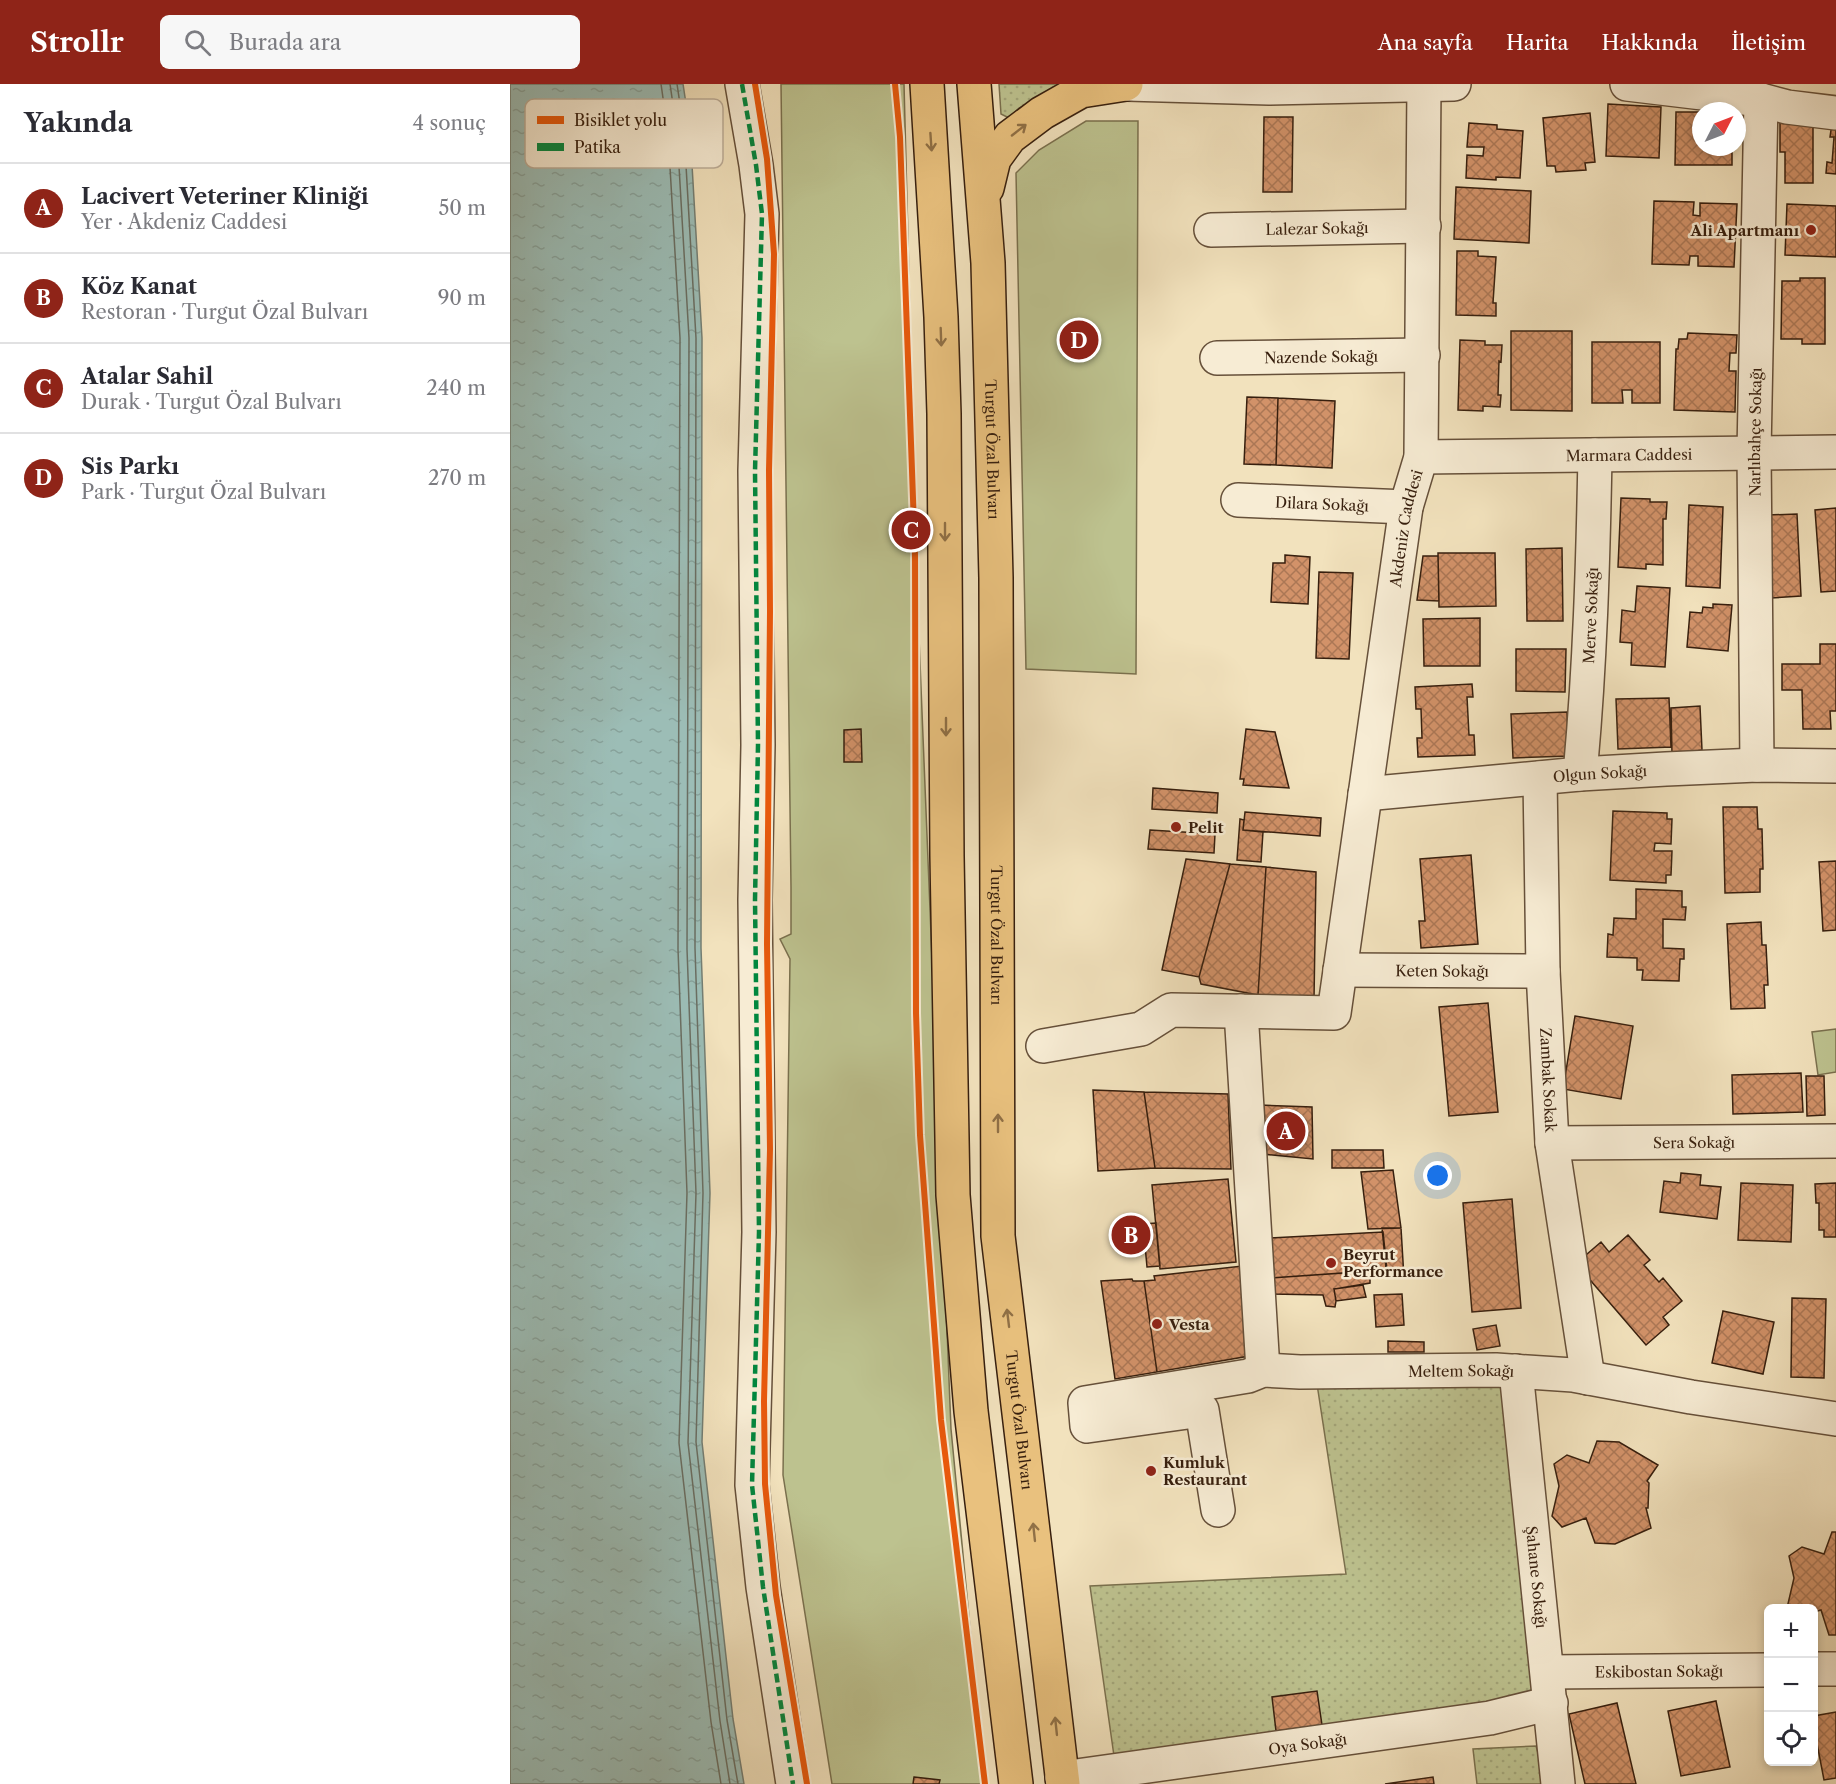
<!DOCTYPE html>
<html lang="tr">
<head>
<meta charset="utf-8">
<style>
	body { margin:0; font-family:"Libre Caslon Text",serif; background:#f7f7f7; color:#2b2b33 }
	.controls { position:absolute; right:18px; bottom:18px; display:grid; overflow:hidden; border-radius:9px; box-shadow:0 3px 9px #0003 }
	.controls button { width:54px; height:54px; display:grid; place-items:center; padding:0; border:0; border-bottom:2px solid #e1e1e2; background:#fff; color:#2b2b33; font:30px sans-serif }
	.compass { position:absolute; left:1182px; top:18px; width:54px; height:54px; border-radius:50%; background:#fff; box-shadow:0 3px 9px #0003; rotate:48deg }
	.you { position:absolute; left:928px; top:1092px; width:21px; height:21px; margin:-15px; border:4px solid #fff; border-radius:50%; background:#1a73e8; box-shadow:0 0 0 9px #1a73e833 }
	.badge { display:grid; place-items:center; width:39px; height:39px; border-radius:50%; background:#8f2418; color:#fff; font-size:20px; font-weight:700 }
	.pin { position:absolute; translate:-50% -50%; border:3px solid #fff; box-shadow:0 2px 6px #0006 }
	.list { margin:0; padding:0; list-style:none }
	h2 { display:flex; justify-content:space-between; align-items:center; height:78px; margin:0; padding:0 24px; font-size:26px }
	h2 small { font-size:20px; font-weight:400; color:#7c7c81 }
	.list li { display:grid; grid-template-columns:39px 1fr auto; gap:18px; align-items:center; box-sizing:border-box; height:90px; padding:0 24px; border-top:2px solid #e1e1e2 }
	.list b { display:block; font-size:22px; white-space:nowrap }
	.list p { margin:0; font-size:20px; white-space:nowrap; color:#7c7c81 }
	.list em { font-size:20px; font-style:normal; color:#7c7c81 }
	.icon { flex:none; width:33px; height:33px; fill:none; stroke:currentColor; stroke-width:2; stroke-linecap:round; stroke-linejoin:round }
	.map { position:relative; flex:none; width:1326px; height:1700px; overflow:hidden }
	header { display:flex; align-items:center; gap:36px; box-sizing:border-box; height:84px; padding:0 30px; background:#8f2418; color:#fff }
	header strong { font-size:28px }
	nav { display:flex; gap:33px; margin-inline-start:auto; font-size:21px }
	.search { width:420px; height:54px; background:#f7f7f7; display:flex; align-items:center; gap:15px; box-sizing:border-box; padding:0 21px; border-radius:9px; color:#7c7c81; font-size:22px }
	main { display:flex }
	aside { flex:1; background:#fff }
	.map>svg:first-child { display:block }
</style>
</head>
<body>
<header>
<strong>Strollr</strong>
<div class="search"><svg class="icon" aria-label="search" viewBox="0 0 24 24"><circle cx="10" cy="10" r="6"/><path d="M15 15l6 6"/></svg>Burada ara</div>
<nav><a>Ana sayfa</a><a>Harita</a><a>Hakkında</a><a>İletişim</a></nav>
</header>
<main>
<aside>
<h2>Yakında<small>4 sonuç</small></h2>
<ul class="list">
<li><span class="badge">A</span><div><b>Lacivert Veteriner Kliniği</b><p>Yer · Akdeniz Caddesi</p></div><em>50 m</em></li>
<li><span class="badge">B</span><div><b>Köz Kanat</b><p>Restoran · Turgut Özal Bulvarı</p></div><em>90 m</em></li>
<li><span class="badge">C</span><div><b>Atalar Sahil</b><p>Durak · Turgut Özal Bulvarı</p></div><em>240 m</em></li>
<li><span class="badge">D</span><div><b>Sis Parkı</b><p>Park · Turgut Özal Bulvarı</p></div><em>270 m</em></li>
</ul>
</aside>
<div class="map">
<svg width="1326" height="1700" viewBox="0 0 1326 1700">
	<defs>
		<pattern id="grass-dots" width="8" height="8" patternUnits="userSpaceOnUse" patternTransform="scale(1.5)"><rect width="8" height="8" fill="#bdc28f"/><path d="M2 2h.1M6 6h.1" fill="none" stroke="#a3a67a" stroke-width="1.8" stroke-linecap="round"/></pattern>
		<pattern id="water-ripples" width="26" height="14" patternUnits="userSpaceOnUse" patternTransform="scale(1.5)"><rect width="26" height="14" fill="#9cbdb6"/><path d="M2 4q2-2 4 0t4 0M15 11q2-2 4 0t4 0" fill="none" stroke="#87a29b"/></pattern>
		<pattern id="building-cross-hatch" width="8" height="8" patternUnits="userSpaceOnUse" patternTransform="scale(1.5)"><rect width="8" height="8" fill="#d29269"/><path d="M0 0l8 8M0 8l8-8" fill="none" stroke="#ab7755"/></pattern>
	</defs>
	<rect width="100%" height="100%" fill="#f2e2bd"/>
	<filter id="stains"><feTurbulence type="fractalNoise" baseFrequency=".00333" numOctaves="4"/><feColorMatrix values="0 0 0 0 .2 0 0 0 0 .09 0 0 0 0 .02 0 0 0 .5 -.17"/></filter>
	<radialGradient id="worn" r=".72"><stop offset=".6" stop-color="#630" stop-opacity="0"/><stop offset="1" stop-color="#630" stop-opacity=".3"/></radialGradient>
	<path fill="url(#grass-dots)" stroke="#7a704e" stroke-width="1.5" d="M489,0H554L509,24L499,34L491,30Z
		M1001,1293L1029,1609L958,1629L604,1672L580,1502L836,1490L807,1300Z
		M1026,1662L1037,1700H967L963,1665Z"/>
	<path fill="#bdc28f" stroke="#7a704e" stroke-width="1.5" d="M271,0H394L407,504L441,1345L475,1700H322L273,1391L280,875L270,855L281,850V803Z
		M576,37H628L626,590L516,585L506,89L529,66Z
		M1326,945V988L1308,991L1302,948Z"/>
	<path fill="url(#water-ripples)" stroke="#747e73" stroke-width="1.5" d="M0,0H173L180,46L192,254L191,864L200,1109L192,1358L223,1635L234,1700H0Z"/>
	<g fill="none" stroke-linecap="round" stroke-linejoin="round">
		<path stroke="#6a6e62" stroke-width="1.5" d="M151,0L158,49L170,254L168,865L177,1109L169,1359L201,1638L211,1700
			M160,0L167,48L179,254L177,865L186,1109L178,1359L210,1637L220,1700
			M167,0L174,47L186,254L185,864L193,1109L186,1358L217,1636L228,1700"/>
	</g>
	<path fill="url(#building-cross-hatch)" stroke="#371f0e" stroke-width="1.5" d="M1098,20L1151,23L1149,74L1096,72Z
		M1166,28H1191V63H1222V81H1165Z
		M1080,29L1085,78L1075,79L1076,86L1046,88L1045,82H1037L1033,34Z
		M754,33H783L782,108H753Z
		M1303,36V99H1275V68H1270V37Z
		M959,39L987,41V45L1013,47L1010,94L986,93V96L956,94L957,71L973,72L974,63H957Z
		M1322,39H1326V90L1316,89L1317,78L1322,79L1324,53H1320Z
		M946,103L1021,107L1019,159L944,155Z
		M1144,117L1184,118L1183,131L1190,132V119L1227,120L1224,183L1188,182V172H1180L1179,181L1142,180Z
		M1277,120L1326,122V173L1275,171Z
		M947,167H968V172L986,173L983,219H986V232L946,231Z
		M1290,194H1315V260H1292V255H1271L1272,197H1290Z
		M1001,247H1062V327L1001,326Z
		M1178,249L1227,251L1226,269H1220L1219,287H1226L1225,328L1164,326L1166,265H1168L1169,255H1177Z
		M950,256L975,257V261H992L991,278L989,277L988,311H991L990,323L973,322V327L948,326Z
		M1082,258H1150V319H1122V306H1112L1113,319H1082Z
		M737,313L768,314L766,381L734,380Z
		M768,314L825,317L822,384L766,381Z
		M1111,414L1140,415V418H1157L1156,435H1153V481L1136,480V485L1108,483Z
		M1179,421L1213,423L1210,504L1176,502Z
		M1326,424V507L1311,508L1305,426Z
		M1287,430L1291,512L1261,514L1257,431Z
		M1052,464L1053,537H1017L1016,465Z
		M928,469H985L986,522L929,523Z
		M775,471L800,473L798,520L761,518L763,479H775Z
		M913,472H928L929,517L907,516Z
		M809,488L843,489L839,575L806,574Z
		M1127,502L1160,504L1155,583L1121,581L1122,559L1110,558L1112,526L1125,528Z
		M1203,520L1222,521L1218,567L1177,563L1180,528L1192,529L1193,523L1203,524Z
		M970,534V582H914L913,535Z
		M1310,560H1326V627H1320L1321,645H1293L1292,606H1272V580H1310Z
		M1006,565H1056L1055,608L1006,607Z
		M962,600L963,613H957L959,651H964L965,671L908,673L907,654H912L911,625H906L905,603Z
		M1159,614L1161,663L1108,665L1106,615Z
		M1190,622L1192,666L1162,671L1161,624Z
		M1057,628L1059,672L1003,674L1001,630Z
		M351,645L352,678H334V646Z
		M736,645L765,648L779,704L733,701L734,695H730Z
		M643,704L708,709L707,729L642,725Z
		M1213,723H1247L1248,745H1252L1253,785H1250V808L1215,809Z
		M1103,727L1157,729V735H1162L1161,760L1145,759L1144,767H1162L1161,791H1156V799L1100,796Z
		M735,728L811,734L810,752L733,746Z
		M730,735L734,736L733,746L753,748L751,778L727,776Z
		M640,746L705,750L704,769L638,765Z
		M961,771L968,860L911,864L909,837H915L910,775Z
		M676,775L720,780L689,893L652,886Z
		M1326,777V846L1313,847L1309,778Z
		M720,780L756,783L748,911L691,900L689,893Z
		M756,783L806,788L804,916L748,911Z
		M1126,805L1172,807V823H1176L1175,836L1153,835V864L1174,865V875H1170L1169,897L1132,896L1133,886H1127V874L1097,873L1098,850L1103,851L1104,834L1126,835Z
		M1251,838L1252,861H1256L1258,901H1254L1255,924L1221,925L1217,840Z
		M978,919L988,1028L939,1032L929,923Z
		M1065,932L1123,942L1111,1015L1053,1005Z
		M1291,989L1293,1028L1223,1030L1222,991Z
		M1296,992H1314L1315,1031L1297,1032Z
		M583,1006L634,1008L645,1084L588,1087Z
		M634,1008L718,1010L721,1085L645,1084Z
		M749,1021L802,1023L803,1075L751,1070Z
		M822,1066H873L874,1084H822Z
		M883,1086L891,1144L858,1145L851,1088Z
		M1171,1089L1191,1091L1190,1101L1211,1103L1207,1135L1150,1128L1154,1097L1170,1099Z
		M718,1095L726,1178L650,1185L642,1101Z
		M1231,1099L1283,1101L1281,1158L1228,1156Z
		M1326,1099V1153H1314V1146H1309V1119H1306L1305,1100Z
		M1002,1115L1011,1224L962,1228L953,1119Z
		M646,1139L650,1182L637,1183L633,1140Z
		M872,1144H891L894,1194H877Z
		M873,1148L877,1186L761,1194L759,1154Z
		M1118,1151L1140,1176L1134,1181L1149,1198L1153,1194L1172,1217L1153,1233L1159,1241L1136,1261L1075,1190L1069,1177L1091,1158L1099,1168Z
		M741,1181L745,1271L647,1288L634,1197L645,1196L644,1192Z
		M860,1187V1199L824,1205L826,1217L825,1223L816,1222L813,1211L762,1210L761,1194Z
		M622,1195L623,1197H634L647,1288L605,1295L591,1197Z
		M853,1201L856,1213L826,1217L824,1205Z
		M892,1210L894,1241L866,1243L864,1211Z
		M1282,1214L1316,1215L1314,1294L1281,1293Z
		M1213,1227L1264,1238L1253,1290L1202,1279Z
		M986,1241L990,1262L967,1266L963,1245Z
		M878,1257L914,1258V1268H878Z
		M1087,1357L1109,1358L1148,1381L1137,1397L1139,1399L1138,1424H1136L1141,1444L1105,1460L1085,1459L1076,1434L1052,1443L1042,1432L1049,1402L1044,1380L1057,1371L1079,1379Z
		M1322,1448H1326V1551H1319L1311,1526L1304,1528V1524H1277L1284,1494L1279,1472L1292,1463L1314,1470Z
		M807,1607L812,1641L766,1647L762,1613Z
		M1206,1617L1220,1683L1171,1692L1158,1627Z
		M1107,1619L1126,1700H1075L1059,1630Z
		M1326,1628V1694L1314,1696L1304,1644V1632Z
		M404,1693L430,1696L429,1700H403Z
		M923,1693L924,1700H875Z"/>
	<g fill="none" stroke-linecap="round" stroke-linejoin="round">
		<defs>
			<g id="minor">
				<path d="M232,0L246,81L252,130L245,387L248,661L245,816L249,1148L242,1401L253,1503L283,1700"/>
				<path d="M617,0L759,4L944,0"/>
				<path d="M1117,0L1251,16L1277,23L1326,29"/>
				<path id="s1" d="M701,146L914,142"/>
				<path id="s2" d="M707,274L913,271"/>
				<path id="s3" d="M911,373L1326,368"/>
				<path id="s4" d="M728,416L896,423"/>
				<path id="s5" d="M1247,681L1244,368L1251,16"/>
				<path id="s6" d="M1070,690C1080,584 1083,478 1085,371"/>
				<path id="s7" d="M1030,694L1033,887L1042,1059L1078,1294"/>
				<path id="s8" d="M855,710L1070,690L1156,685L1247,681L1326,682"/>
				<path id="s9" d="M830,886L1033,887"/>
				<path d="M731,927L753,1286"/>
				<path id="s10" d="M533,962L631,945L661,926L824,929L896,423L911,373L914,0"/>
				<path id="s11" d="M1042,1059L1326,1057"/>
				<path id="s12" d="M1006,1287L1048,1700"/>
				<path id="s13" d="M708,1426L692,1326L577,1342L575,1319L738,1292L753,1286L790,1288L986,1286L1063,1291L1181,1313L1326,1335"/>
				<path d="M1304,1585H1326"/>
				<path id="s14" d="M1038,1588L1258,1586"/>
				<path id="s15" d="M552,1694L980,1634L1041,1619"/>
			</g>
			<g id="highway">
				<path d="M417,0L431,233L434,330L437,772L443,1111L461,1327L506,1700"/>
				<path id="s16" d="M464,0L478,179L486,494L488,1152L553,1700"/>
				<path d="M477,104L484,75L500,53L532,29L571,7L616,0"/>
			</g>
		</defs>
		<use href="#minor" stroke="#66503a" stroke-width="36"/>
		<use href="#highway" stroke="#371f0e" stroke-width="36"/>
		<use href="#minor" stroke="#f7ecd4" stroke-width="33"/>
		<use href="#highway" stroke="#e9c17e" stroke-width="33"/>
		<path stroke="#00873e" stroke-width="4.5" stroke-dasharray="9 4.5" stroke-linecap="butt" d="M232,0L246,81L252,130L245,387L248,661L245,816L249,1148L242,1401L253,1503L283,1700"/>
		<defs>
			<path id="cycleway" d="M245,0L257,75L264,170L259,386L260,527L257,860L260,1065L254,1317L255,1400L266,1511L297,1700
				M385,0L390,53L405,470L406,929L410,1051L431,1336L475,1700"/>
		</defs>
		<use href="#cycleway" stroke="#f7ecd4" stroke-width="10"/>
		<use href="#cycleway" stroke="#e8590c" stroke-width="6"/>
	</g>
	<defs><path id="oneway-shaft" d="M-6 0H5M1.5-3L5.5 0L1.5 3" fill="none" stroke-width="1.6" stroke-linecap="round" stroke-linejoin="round" transform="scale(1.5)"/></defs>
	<g stroke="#907046">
		<use href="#oneway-shaft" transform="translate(509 46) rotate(-38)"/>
		<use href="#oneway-shaft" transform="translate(421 58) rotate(86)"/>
		<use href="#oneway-shaft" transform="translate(431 253) rotate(88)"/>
		<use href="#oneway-shaft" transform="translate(435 448) rotate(90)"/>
		<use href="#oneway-shaft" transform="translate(436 643) rotate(90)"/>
		<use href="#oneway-shaft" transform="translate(488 1039) rotate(-90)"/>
		<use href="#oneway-shaft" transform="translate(498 1234) rotate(-97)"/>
		<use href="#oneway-shaft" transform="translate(524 1448) rotate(-96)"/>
		<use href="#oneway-shaft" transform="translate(546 1642) rotate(-96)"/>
	</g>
	<g fill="#8f2418" stroke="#f7ecd4" stroke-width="2">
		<circle cx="1301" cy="146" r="6"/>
		<circle cx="666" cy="743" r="6"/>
		<circle cx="821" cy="1179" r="6"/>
		<circle cx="647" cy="1240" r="6"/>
		<circle cx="641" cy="1387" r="6"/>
	</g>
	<g text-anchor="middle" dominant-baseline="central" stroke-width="5" stroke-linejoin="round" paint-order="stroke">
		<g font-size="15" fill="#371f0e" stroke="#f7ecd4">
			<text stroke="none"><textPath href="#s1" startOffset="106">Lalezar Sokağı</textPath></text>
			<text stroke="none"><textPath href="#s2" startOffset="104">Nazende Sokağı</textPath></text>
			<text stroke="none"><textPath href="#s5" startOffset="333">Narlıbahçe Sokağı</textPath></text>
			<text stroke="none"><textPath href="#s16" startOffset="366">Turgut Özal Bulvarı</textPath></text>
			<text stroke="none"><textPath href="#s3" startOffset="208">Marmara Caddesi</textPath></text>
			<text stroke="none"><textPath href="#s4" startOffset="84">Dilara Sokağı</textPath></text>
			<text stroke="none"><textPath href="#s10" startOffset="788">Akdeniz Caddesi</textPath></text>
			<text stroke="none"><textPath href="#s6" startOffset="159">Merve Sokağı</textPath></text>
			<text stroke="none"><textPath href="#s8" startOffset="236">Olgun Sokağı</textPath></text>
			<text stroke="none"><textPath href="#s16" startOffset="852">Turgut Özal Bulvarı</textPath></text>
			<text stroke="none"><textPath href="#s9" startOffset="102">Keten Sokağı</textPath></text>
			<text stroke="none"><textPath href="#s7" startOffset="302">Zambak Sokak</textPath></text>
			<text stroke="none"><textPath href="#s11" startOffset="142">Sera Sokağı</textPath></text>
			<text stroke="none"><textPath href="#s13" startOffset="620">Meltem Sokağı</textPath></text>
			<text stroke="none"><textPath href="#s16" startOffset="1338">Turgut Özal Bulvarı</textPath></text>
			<text stroke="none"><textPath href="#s12" startOffset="207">Şahane Sokağı</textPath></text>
			<text stroke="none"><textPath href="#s14" startOffset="111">Eskibostan Sokağı</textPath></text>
			<text stroke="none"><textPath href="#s15" startOffset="248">Oya Sokağı</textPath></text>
		</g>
		<g font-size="15" font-weight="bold" fill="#371f0e" stroke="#f7ecd4" text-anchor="start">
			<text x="1289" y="146" text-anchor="end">Ali Apartmanı</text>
			<text x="678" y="743">Pelit</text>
			<text x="833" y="1170">Beyrut<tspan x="833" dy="17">Performance</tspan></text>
			<text x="659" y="1240">Vesta</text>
			<text x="653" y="1378">Kumluk<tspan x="653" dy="17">Restaurant</tspan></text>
		</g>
	</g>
	<rect x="15" y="15" width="198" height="69" rx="9" fill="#f7ecd4" stroke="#bdae99" stroke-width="1.5"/>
	<rect x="27" y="32" width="27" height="8" fill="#e8590c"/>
	<rect x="27" y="59" width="27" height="8" fill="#00873e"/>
	<g font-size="16" fill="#371f0e">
		<text x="64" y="42">Bisiklet yolu</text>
		<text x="64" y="69">Patika</text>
	</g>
	<rect width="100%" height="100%" filter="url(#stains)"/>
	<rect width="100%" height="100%" fill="url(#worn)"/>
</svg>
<div class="controls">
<button>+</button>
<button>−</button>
<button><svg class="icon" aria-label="locate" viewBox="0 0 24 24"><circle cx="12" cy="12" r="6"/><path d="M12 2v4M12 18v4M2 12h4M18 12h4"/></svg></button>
</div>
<svg class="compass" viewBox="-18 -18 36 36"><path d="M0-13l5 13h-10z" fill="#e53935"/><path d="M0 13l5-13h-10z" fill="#7c7c81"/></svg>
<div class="you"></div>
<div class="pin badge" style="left:776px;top:1047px">A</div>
<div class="pin badge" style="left:621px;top:1151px">B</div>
<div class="pin badge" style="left:401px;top:446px">C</div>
<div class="pin badge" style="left:569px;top:256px">D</div>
</div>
</main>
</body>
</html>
